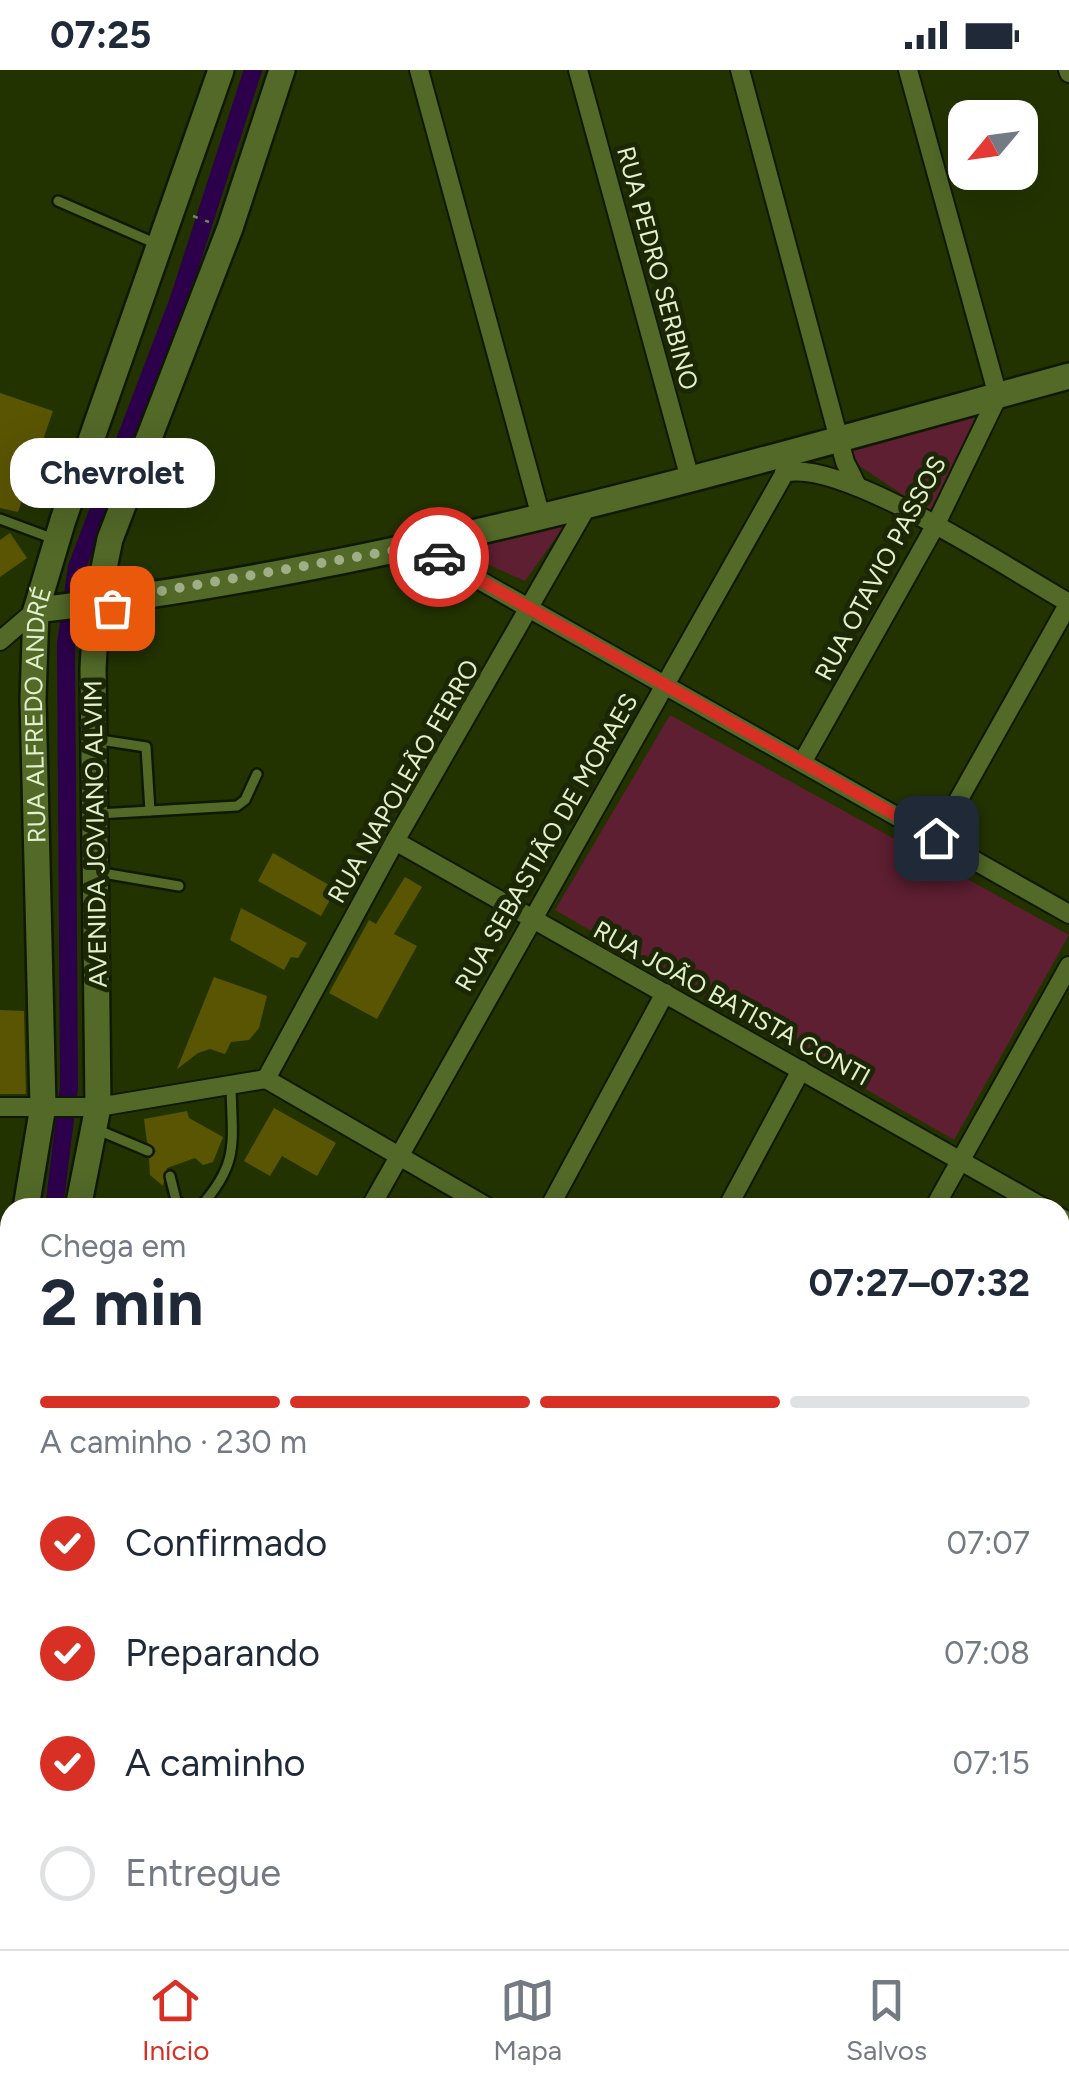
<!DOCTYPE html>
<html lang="pt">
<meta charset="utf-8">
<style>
body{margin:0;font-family:Figtree,sans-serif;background:#f2f2f3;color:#1f2937;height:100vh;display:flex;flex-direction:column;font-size:38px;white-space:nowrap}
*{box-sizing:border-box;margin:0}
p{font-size:32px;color:#747a83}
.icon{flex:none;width:55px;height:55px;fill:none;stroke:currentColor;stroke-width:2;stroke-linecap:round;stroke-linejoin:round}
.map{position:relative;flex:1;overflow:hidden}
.sheet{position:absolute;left:0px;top:1128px;width:1070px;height:752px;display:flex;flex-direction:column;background:#fff;border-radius:30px 30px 0 0;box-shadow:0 10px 40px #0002}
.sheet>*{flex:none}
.needle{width:65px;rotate:241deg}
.buttons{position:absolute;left:948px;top:30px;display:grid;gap:20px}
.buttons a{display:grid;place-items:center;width:90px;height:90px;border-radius:20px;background:#fff;box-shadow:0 10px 40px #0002;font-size:50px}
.pin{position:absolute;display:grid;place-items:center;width:85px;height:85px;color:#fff;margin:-42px;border-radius:20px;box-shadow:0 5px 15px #0006}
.courier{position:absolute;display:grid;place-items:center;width:100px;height:100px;margin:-50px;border:8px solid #d93025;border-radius:50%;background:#fff;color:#222;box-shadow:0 2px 12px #0007}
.bubble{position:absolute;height:70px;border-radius:30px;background:#fff;box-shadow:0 10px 40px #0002;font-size:32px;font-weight:700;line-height:70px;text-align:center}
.head em{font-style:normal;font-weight:700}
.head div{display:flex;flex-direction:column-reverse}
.head{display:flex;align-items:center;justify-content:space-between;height:170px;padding:0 40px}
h1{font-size:65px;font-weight:700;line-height:75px}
.bar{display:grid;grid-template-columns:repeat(4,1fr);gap:15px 10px;align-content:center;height:120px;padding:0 40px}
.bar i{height:12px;border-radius:8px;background:#e0e1e3}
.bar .current{background:#d93025}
.bar p{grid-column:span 4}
ol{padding:0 40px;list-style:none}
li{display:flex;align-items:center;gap:30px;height:110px}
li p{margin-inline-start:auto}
li .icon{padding:10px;border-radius:50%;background:#d93025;color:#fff;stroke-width:4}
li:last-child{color:#747a83}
li i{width:55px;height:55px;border:5px solid #e0e1e3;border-radius:50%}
.status{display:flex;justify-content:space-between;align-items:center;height:70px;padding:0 50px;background:#fff;direction:ltr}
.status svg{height:28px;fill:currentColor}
.tabs{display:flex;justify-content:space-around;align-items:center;height:140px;border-top:2px solid #e0e1e3;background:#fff;font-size:28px;color:#747a83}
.tabs a{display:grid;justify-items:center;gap:5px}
.tabs .current{color:#d93025}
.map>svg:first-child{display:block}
.green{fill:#5d1f31}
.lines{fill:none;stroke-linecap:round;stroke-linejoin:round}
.canal{stroke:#2c004a;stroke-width:18}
.building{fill:#5a5503}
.lane-casing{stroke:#0f1900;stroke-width:14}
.street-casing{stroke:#0f1900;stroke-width:22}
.secondary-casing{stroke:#0f1900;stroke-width:30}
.path{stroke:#768559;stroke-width:2.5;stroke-dasharray:5 8;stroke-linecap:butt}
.lane{stroke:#526928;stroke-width:9}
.street{stroke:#526928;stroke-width:18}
.secondary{stroke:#526928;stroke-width:25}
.done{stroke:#9fae86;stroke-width:10;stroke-dasharray:0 18}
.route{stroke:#d93025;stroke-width:12}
.labels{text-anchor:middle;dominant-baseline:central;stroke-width:10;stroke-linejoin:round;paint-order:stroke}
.street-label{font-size:25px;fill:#e2f0ce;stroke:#1c2705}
</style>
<div class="status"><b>07:25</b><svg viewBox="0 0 49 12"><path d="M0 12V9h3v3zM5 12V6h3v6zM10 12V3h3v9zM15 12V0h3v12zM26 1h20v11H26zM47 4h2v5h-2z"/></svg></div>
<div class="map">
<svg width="1069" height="1879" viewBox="0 0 1069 1879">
<rect width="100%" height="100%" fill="#233300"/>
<g class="green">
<path d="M975 347 933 445 851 390 853 374Z"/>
<path d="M567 452 525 511 453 479Z"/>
<path d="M670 645 1069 865 954 1070 555 840Z"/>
</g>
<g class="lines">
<g class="canal">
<path d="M54 1138 69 1017 66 574 77 497 179 229 253 0"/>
<path d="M0 1285 10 1264"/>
</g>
</g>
<g class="building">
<path d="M0 323 53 341 18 442 0 438Z"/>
<path d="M10 463 27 488 0 507V470Z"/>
<path d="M273 783 336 819 321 846 258 811Z"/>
<path d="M405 807 422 817 394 864 417 876 377 949 329 923 369 850 376 854Z"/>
<path d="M241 838 307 873 298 888 291 887 284 900 230 870Z"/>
<path d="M214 907 267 926 259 958 249 970 231 972 225 984 210 979 198 983 177 999Z"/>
<path d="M0 940 24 941 26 1024H0Z"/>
<path d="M274 1038 336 1073 317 1106 282 1086 270 1106 244 1091Z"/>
<path d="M187 1041 189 1048 223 1067 213 1092 203 1095 195 1088 167 1098 163 1116 150 1105 149 1089 156 1081 147 1072 144 1049Z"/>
</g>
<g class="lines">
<defs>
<g id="lane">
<path d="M58 131 159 175"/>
<path d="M0 449 54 469"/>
<path d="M94 669 146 677 150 741"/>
<path d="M98 744 237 736 245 730 257 704"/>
<path d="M97 802 179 816"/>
<path d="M98 1060 148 1081"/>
<path d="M170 1106 176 1130 184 1138"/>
<path d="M194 1138 201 1136C240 1092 232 1072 231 1016"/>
<path d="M25 1870 36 1879"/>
<path d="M2 1879 12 1870"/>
<path d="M80 1879 89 1870"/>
</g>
<g id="street">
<path d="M419 0 541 447"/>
<path d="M578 0 690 409"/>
<path d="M740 0 845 392 856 414"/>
<path d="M1068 0 1069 3"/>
<path d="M784 403C842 387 1012 501 1069 533"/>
<path d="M419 476 1069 844"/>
<path d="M0 571 36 540"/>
<path d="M803 691 934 458 998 326 908 0"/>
<path d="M937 768 1069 533"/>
<path d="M395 771 1044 1138"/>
<path d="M266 1009 395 771 586 438"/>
<path d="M266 1009 489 1138"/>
<path d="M0 1037H98L266 1009"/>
<path d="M370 1138 797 381"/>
<path d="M549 1138 665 923"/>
<path d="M727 1138 801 1000"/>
<path d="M934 1138 1069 896"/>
<path d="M1060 1147 1069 1152"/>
<path d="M1060 1478 1069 1484"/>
<path d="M1060 1780 1069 1787"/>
<path d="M686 1870 702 1879"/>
<path d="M311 1879 316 1870"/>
<path d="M521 1879 526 1870"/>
</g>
<g id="secondary">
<path d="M36 540C388 500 729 399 1069 306"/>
<path id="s1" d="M26 1138 43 1036 33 629 36 540 63 450 221 0"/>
<path d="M78 1138 98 1037 93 598 97 532 110 469 230 158 282 0"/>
<path d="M0 1228 10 1203"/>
<path d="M1060 1281 1069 1264"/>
<path d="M0 1335 10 1314"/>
<path d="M0 1632 10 1640"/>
<path d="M0 1667 10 1674"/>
<path d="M0 1708 10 1716"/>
<path d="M180 1870 190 1879"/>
<path d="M272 1870 283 1879"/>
<path d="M728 1879 732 1870"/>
</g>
</defs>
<use href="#lane" class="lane-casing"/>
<use href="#street" class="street-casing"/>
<use href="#secondary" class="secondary-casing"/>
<path class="path" d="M193 146 209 152"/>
<use href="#lane" class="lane"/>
<use href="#street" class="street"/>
<use href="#secondary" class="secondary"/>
</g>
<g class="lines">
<path class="done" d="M112 538 127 527 419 476 439 487"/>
<path class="route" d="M439 487 936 768"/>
</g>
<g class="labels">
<g class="street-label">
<text transform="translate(658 198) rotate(75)">RUA PEDRO SERBINO</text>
<text transform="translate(880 498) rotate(-62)">RUA OTAVIO PASSOS</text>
<text stroke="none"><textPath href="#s1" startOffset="495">RUA ALFREDO ANDRÉ</textPath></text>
<text transform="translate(403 711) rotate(-60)">RUA NAPOLEÃO FERRO</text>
<text transform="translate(95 764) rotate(-91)">AVENIDA JOVIANO ALVIM</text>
<text transform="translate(546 772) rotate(-60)">RUA SEBASTIÃO DE MORAES</text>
<text transform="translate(732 933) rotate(29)">RUA JOÃO BATISTA CONTI</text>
</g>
</g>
</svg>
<div class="buttons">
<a><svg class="needle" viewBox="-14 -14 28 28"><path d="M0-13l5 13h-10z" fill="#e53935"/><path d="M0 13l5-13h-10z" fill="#747a83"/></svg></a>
</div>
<div class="pin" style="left:112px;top:538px;background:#ea580c"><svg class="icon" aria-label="bag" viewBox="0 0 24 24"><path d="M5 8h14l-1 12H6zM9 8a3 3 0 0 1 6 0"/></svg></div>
<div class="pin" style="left:936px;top:768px;background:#1f2937"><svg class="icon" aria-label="home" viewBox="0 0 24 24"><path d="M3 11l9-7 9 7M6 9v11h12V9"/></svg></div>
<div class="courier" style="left:439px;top:487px"><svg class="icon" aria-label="car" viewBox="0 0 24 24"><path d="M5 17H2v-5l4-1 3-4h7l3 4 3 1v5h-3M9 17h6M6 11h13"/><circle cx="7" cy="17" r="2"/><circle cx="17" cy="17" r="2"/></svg></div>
<div class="bubble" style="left:10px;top:368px;width:205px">Chevrolet</div>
<section class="sheet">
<div class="head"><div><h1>2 min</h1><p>Chega em</p></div><em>07:27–07:32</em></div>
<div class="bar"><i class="current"></i><i class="current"></i><i class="current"></i><i></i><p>A caminho · 230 m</p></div>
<ol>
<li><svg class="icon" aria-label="check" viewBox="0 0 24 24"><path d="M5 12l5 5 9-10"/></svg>Confirmado<p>07:07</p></li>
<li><svg class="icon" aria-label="check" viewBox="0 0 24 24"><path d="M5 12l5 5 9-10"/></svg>Preparando<p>07:08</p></li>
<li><svg class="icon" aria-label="check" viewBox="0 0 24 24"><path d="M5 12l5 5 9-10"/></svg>A caminho<p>07:15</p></li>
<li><i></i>Entregue</li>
</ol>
</section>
</div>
<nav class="tabs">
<a class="current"><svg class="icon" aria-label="home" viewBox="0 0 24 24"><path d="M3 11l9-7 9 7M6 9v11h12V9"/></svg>Início</a>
<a><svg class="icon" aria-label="map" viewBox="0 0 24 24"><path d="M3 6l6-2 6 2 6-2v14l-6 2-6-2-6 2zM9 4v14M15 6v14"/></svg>Mapa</a>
<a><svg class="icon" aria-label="saved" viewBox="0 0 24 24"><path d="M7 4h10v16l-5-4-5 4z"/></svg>Salvos</a>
</nav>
